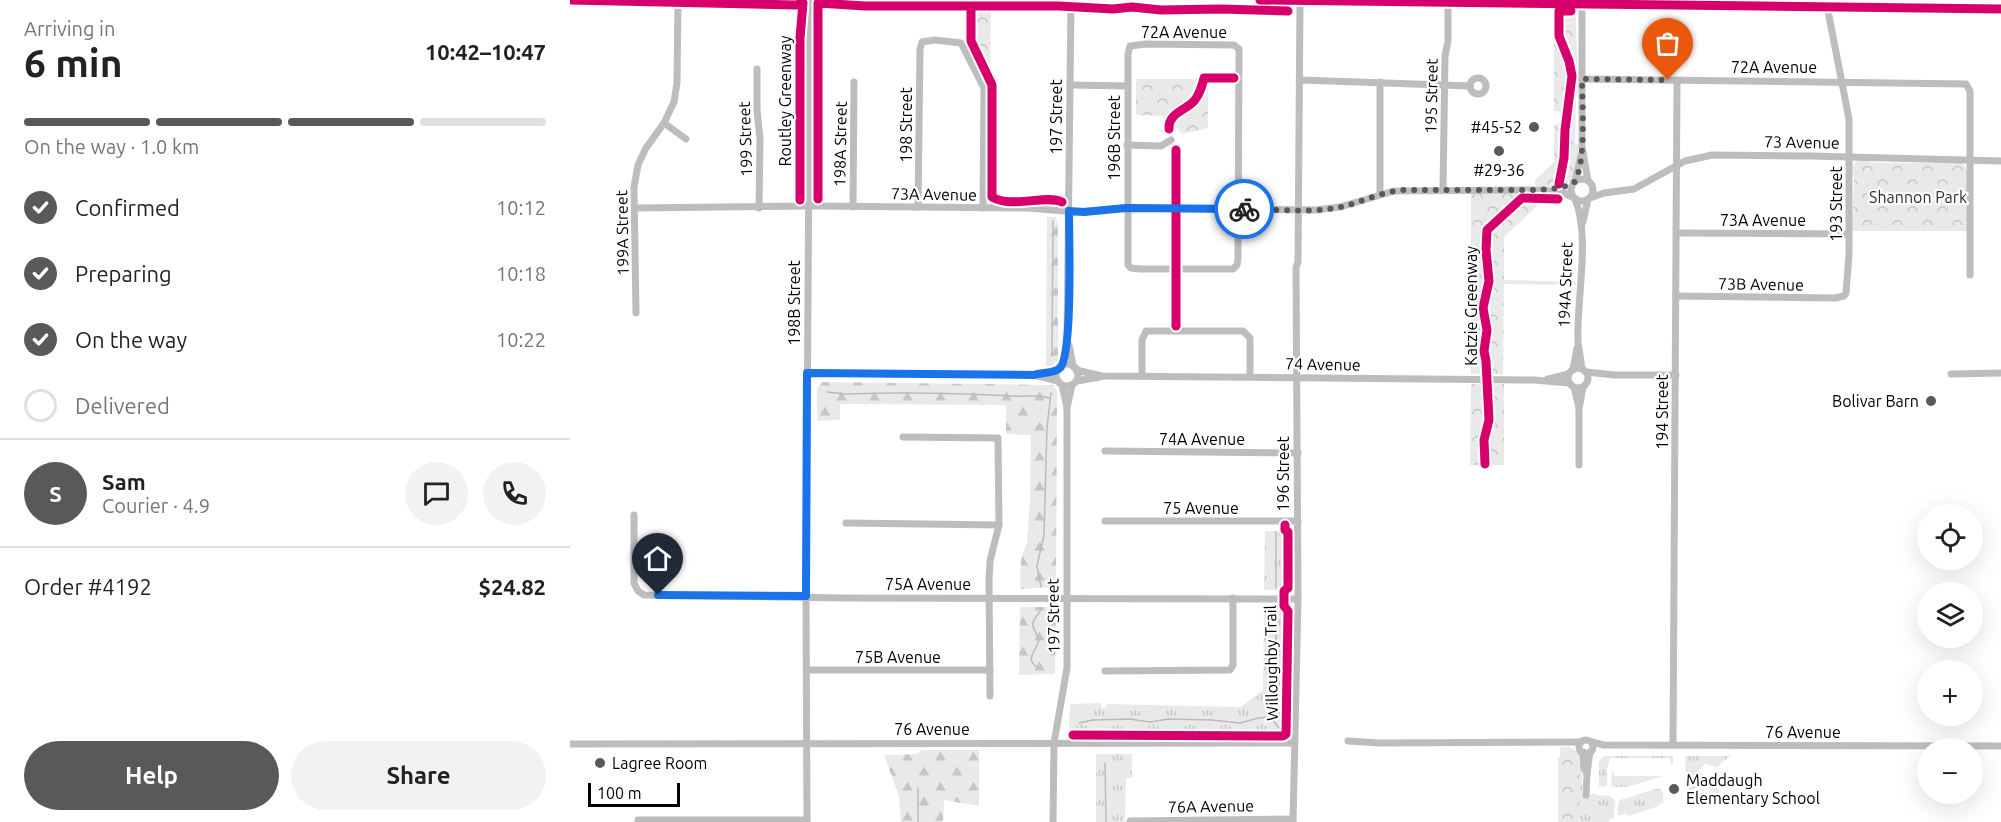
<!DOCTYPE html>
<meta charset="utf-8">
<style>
body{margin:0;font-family:Ubuntu,sans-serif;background:#f2f2f2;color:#222;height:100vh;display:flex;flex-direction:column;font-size:22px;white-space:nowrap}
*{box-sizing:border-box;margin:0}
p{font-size:20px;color:#767676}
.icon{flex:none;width:33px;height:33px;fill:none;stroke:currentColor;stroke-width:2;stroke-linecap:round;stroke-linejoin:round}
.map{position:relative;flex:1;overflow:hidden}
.panel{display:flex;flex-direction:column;background:#fff;width:570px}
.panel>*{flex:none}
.buttons{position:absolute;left:1347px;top:504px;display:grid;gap:12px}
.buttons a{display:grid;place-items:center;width:66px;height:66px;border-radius:50%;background:#fff;box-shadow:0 6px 24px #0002;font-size:30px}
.scale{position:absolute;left:18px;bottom:15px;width:92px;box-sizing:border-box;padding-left:6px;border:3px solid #000;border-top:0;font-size:16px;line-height:21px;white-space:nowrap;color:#000;-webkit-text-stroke:4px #fff;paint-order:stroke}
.pin{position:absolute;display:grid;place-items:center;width:51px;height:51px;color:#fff;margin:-62px -26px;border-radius:50% 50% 50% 0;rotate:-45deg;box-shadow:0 0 6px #0007}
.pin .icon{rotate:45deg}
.courier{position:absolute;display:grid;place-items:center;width:60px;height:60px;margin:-30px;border:4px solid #1a73e8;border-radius:50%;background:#fff;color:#222;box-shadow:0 2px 8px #0007}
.headline em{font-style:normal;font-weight:600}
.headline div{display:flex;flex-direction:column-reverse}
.headline{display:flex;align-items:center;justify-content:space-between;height:102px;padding:0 24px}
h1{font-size:39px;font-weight:600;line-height:45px}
.bar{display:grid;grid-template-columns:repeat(4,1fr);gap:9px 6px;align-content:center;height:72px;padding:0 24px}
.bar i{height:8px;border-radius:4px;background:#e0e0e0}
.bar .on{background:#595959}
.bar p{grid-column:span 4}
.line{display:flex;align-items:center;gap:15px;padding:0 24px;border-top:2px solid #e0e0e0}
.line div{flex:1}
.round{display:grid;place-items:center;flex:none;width:63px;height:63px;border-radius:32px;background:#f2f2f2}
ol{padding:0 24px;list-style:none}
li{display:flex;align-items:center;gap:18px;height:66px}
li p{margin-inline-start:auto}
li .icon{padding:6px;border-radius:50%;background:#595959;color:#fff;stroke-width:4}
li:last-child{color:#767676}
li i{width:33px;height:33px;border:3px solid #e0e0e0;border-radius:50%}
.primary-button{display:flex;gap:12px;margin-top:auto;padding:12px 24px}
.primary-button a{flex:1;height:69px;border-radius:36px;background:#595959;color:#fff;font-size:24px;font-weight:600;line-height:69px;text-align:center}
.primary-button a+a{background:#f2f2f2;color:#222}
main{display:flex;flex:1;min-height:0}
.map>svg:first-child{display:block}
.grass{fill:url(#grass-tufts)}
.forest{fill:url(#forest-firs)}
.park{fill:url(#park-crowns)}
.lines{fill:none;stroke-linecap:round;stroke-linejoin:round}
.stream{stroke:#bbb;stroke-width:1.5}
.street{stroke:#bdbdbd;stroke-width:7}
.secondary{stroke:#c0c0c0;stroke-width:9}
.cycleway-casing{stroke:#fff;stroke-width:13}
.cycleway{stroke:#d6006c;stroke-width:9}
.done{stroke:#595959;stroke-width:6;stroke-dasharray:0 10.8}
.route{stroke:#1a73e8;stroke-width:8}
.poi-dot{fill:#595959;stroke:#fff;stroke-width:2}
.labels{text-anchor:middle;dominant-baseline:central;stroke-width:4.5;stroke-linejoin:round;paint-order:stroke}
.street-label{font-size:16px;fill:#000;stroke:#fff}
.poi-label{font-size:16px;fill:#000;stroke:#fff;text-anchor:end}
.park-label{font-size:16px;fill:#2e2e2e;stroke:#fff}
</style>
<main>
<section class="panel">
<div class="headline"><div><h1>6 min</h1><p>Arriving in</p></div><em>10:42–10:47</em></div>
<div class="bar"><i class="on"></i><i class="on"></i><i class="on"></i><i></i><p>On the way · 1.0 km</p></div>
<ol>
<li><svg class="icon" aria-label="check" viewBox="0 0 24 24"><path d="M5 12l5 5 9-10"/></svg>Confirmed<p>10:12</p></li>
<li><svg class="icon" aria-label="check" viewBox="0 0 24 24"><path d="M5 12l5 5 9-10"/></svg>Preparing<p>10:18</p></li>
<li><svg class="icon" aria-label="check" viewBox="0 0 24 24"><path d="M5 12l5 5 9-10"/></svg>On the way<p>10:22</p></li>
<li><i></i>Delivered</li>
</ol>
<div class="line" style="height:108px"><b class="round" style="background:#595959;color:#fff">S</b><div><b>Sam</b><p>Courier · 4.9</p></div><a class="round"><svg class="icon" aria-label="chat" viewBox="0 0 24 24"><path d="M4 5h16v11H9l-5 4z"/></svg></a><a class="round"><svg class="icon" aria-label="phone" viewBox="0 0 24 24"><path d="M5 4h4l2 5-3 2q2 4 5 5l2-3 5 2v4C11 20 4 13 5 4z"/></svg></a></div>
<div class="line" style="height:78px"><div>Order #4192</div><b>$24.82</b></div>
<div class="primary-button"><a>Help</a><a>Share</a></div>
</section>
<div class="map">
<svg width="1431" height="822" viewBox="0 0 1431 822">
<defs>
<pattern id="grass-tufts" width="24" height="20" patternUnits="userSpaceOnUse" patternTransform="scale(1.5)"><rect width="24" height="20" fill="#e9e9e9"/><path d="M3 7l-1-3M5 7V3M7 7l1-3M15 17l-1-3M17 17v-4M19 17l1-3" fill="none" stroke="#c6c6c6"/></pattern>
<pattern id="forest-firs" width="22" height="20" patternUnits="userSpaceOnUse" patternTransform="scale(1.5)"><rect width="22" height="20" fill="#e9e9e9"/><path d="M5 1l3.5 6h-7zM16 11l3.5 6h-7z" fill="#c6c6c6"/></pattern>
<pattern id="park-crowns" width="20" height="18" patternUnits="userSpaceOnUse" patternTransform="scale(1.5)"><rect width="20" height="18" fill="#e9e9e9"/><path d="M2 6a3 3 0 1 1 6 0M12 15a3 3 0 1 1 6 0" fill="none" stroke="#c6c6c6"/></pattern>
</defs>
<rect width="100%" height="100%" fill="#fff"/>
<g class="grass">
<path d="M695 531H714V590H694Z"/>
<path d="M694 607 714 608 715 727 710 732 506 731 499 727 500 704 532 703 531 708H536L537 704 671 707 693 690Z"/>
<path d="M990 747H999L1010 752 1012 759V795H1021L1026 793V795L1040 796 1045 800 1044 818 1040 819 1038 822H989Z"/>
<path d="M526 754H562V778H556L555 822H526Z"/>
<path d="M1034 756H1103V764L1101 765 1100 758H1040L1037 769V786L1029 787V761Z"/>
<path d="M1115 756H1160L1147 767 1135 764 1124 775 1116 778Z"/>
<path d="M1042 771H1044V776H1093L1057 787H1043L1041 785Z"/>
<path d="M1130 771C1136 778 1138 781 1148 780L1147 788 1152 796 1143 799 1139 784 1120 790 1116 779 1125 777Z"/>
<path d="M1089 788 1093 793V803L1089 804V806L1058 816 1057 814 1048 815V803L1050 800Z"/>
</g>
<g class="forest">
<path d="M477 217H485L488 223V360L481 366H476Z"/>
<path d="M253 382 483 385 487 391 486 587 450 589 451 558 457 543 460 501 461 435 436 434V405L270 404V420L247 421V388Z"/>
<path d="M450 607H484L486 609 485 674 449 675Z"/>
<path d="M352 750H409V806L374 800 373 822H331L329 796 314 755 347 754Z"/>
</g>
<g class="park">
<path d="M984 9 1000 10 1005 14 1006 19 1008 92 1006 97 1005 142 1009 146 1006 170 1002 180C993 187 977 189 965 185V180L984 162V126L993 122V118L989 111H984Z"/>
<path d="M421 10 420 71H417L403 43 402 11Z"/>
<path d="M627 76 638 80V128L612 134 606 127 598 125 595 127V120L592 116 566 115V79H626Z"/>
<path d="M1288 160 1309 163H1392L1397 170V231H1282L1284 178 1282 167Z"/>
<path d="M970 193V203L934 237V280L1006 282V285L934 284 933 374H901V194Z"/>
<path d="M901 384H934V465H900Z"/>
<path d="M988 757H1005L1010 761V822H988Z"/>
</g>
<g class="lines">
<g class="stream">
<path d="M482 356 483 221"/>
<path d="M257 392 276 394C332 392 388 393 443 396 454 397 469 394 479 398"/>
<path d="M471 587 467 566 474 535 477 427 481 393"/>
<path d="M706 588V533"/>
<path d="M467 667C454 659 467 650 469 640 467 635 464 630 463 626 461 619 470 615 471 608"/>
<path d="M701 715 706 705V610"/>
<path d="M701 718 709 728"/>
<path d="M509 723 523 720 560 719 580 722 598 719 642 720 670 723 688 718 700 717"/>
<path d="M535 763 536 822"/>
<path d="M348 822V788"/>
</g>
<g class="street">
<path d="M1012 3V146L1018 181"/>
<path d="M576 44 664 45 669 49 668 259 667 265 663 269H570L561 268 558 265V54L560 46Z"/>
<path d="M187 69V110L190 139 189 208"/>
<circle cx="908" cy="86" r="8"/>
<path d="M1012 79 1396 84 1400 91V275"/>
<path d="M731 80 900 86"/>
<path d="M500 85 558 86"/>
<path d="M94 123 116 139"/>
<path d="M557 145 591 146 601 140"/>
<circle cx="1012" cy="190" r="11"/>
<path d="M1005 181 1011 155"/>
<path d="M873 190 875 56 878 41V2"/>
<path d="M810 194V82"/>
<path d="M1020 198 1034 193 1064 189 1115 161 1142 155 1241 156 1431 161"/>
<path d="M1005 199C1021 238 1006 300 1008 342 1009 351 1011 360 1012 369"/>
<path d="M283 207 284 82"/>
<path d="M348 207 350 49 352 42 365 40 391 43 414 88 413 208"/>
<path d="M65 208 248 206 458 208 506 212 557 208 745 210 770 207 824 191 969 190 992 192 1002 197"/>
<path d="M1013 222 1018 199"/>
<path d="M1107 233 1279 234"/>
<path d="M1107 296 1265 298 1274 296 1276 293 1279 254V119L1257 6"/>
<path d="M66 313 64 187 68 165 76 148 94 123 104 102 107 83 108 0"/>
<path d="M499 345 503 366"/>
<circle cx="497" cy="375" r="11"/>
<path d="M492 366 497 343 501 0"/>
<circle cx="1008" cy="378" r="10"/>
<path d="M506 370 532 376 964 380 999 383"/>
<path d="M1003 370 1007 348"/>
<path d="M1016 372 1045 375H1106"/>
<path d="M237 373 464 375 488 381"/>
<path d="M466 374 488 370"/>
<path d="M1381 374 1431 373"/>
<path d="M572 376V340L576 331H673L680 338V377"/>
<path d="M978 379 999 374"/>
<path d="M507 381 530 377"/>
<path d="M1004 387 1009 408"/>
<path d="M497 408 502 385"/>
<path d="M333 437 428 438 429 525 420 561 419 580 420 696"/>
<path d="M535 451 728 453"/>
<path d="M1009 465V409L1013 387"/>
<path d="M64 515V583L68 591 74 595 275 598 728 599"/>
<path d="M535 521H728"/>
<path d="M276 523 429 525"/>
<path d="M237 670H420"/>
<path d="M535 671 660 670 663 665V598"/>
<circle cx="1016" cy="747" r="7"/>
<path d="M778 741 810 743 1011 742"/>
<path d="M1022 742 1034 745 1431 746"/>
<path d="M0 744 725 743"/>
<path d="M1103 745 1107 80"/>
<path d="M1013 752 1014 768 1017 773"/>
<path d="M1016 795 1017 773 1020 752"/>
<path d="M560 821 723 819"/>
<path d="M68 822V820H237"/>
<path d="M237 822 236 596 240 0"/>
<path d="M483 822 484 743 497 668V408L492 385"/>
<path d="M723 822 728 599 726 267 728 262 730 1"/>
</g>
<path class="secondary" d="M690 0 1431 9"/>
<defs>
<g id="cycleway">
<path d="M0 0 226 5 233 3 230 38V200"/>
<path d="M690 0 1431 9"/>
<path d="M401 7V41L422 85V197C442 209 476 194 492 202"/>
<path d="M599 129C598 113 615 111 624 101 630 94 632 86 634 78H664"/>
<path d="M989 184 994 158 995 130 1002 76 999 61 989 36V11H1001"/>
<path d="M248 199V3L295 6H489L543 9 562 7 591 10 651 9 718 11"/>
<path d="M606 326V150"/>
<path d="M915 464 914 440 919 420 916 361 914 351 917 330 913 308 919 281 916 250 917 230 952 198 988 199"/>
<path d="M503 735 713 736 716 734 718 611 714 606V591L718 588V532L715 530V525"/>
</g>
</defs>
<use href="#cycleway" class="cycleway-casing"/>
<use href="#cycleway" class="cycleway"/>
</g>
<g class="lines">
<path class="done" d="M674 209C704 209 737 213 766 208 789 204 809 192 833 190H969L989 188 1003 184C1017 167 1012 102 1012 79L1098 80"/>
<path class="route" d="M88 595 236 596 237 373 464 375C472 372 484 374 490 368 503 354 499 236 499 211L514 212 556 208 674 209"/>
</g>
<g class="poi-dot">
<circle cx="964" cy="127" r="6"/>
<circle cx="929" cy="151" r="6"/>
<circle cx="1361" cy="401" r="6"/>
<circle cx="30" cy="763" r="6"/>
<circle cx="1104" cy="789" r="6"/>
</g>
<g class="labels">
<g class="street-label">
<text x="614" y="32">72A Avenue</text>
<text x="1204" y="67">72A Avenue</text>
<text transform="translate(861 96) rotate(-89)">195 Street</text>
<text transform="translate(215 101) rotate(-90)">Routley Greenway</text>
<text transform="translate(486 117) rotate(-90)">197 Street</text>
<text transform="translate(336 125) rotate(-90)">198 Street</text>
<text transform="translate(544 138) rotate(-90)">196B Street</text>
<text transform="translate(175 139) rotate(-92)">199 Street</text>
<text transform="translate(1232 142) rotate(1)">73 Avenue</text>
<text transform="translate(270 144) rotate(-89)">198A Street</text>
<text transform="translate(364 194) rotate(1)">73A Avenue</text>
<text transform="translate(1266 204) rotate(-90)">193 Street</text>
<text x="1193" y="220">73A Avenue</text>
<text transform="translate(52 233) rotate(-91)">199A Street</text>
<text transform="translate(1191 284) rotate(1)">73B Avenue</text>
<text transform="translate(995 285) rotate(-88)">194A Street</text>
<text transform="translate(224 303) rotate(-90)">198B Street</text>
<text transform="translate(901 306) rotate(-90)">Katzie Greenway</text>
<text transform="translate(753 364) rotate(1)">74 Avenue</text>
<text transform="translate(1092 412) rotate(-90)">194 Street</text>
<text x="632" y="439">74A Avenue</text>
<text transform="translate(713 474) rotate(-90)">196 Street</text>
<text x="631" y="508">75 Avenue</text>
<text x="358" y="584">75A Avenue</text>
<text transform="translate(483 616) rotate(-91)">197 Street</text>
<text x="328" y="657">75B Avenue</text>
<text transform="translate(701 663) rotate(-91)">Willoughby Trail</text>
<text x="362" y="729">76 Avenue</text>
<text x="1233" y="732">76 Avenue</text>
<text transform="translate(641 806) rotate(-1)">76A Avenue</text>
</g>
<g class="poi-label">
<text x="952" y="127">#45-52</text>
<text x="929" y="170" text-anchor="middle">#29-36</text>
<text x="1349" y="401">Bolivar Barn</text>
<text x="42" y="763" text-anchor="start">Lagree Room</text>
<text x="1116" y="780" text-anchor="start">Maddaugh<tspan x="1116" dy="18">Elementary School</tspan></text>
</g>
<g class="park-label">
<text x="1348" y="197">Shannon Park</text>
</g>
</g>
</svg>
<div class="buttons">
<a><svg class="icon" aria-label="locate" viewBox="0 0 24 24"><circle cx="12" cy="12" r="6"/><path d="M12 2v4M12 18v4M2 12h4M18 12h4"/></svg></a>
<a><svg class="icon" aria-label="layers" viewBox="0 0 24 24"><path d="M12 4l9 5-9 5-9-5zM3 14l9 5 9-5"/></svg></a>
<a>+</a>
<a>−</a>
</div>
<div class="scale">100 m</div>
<div class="pin" style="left:1098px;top:80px;background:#ea580c"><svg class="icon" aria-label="bag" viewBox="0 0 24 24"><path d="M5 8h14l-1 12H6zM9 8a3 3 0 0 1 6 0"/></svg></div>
<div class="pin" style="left:88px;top:595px;background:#1f2937"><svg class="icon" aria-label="home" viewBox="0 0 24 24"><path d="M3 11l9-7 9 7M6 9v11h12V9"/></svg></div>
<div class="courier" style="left:674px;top:209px"><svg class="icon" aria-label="bike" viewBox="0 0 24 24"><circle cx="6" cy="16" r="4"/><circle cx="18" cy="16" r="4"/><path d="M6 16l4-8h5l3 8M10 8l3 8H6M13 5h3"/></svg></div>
</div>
</main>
